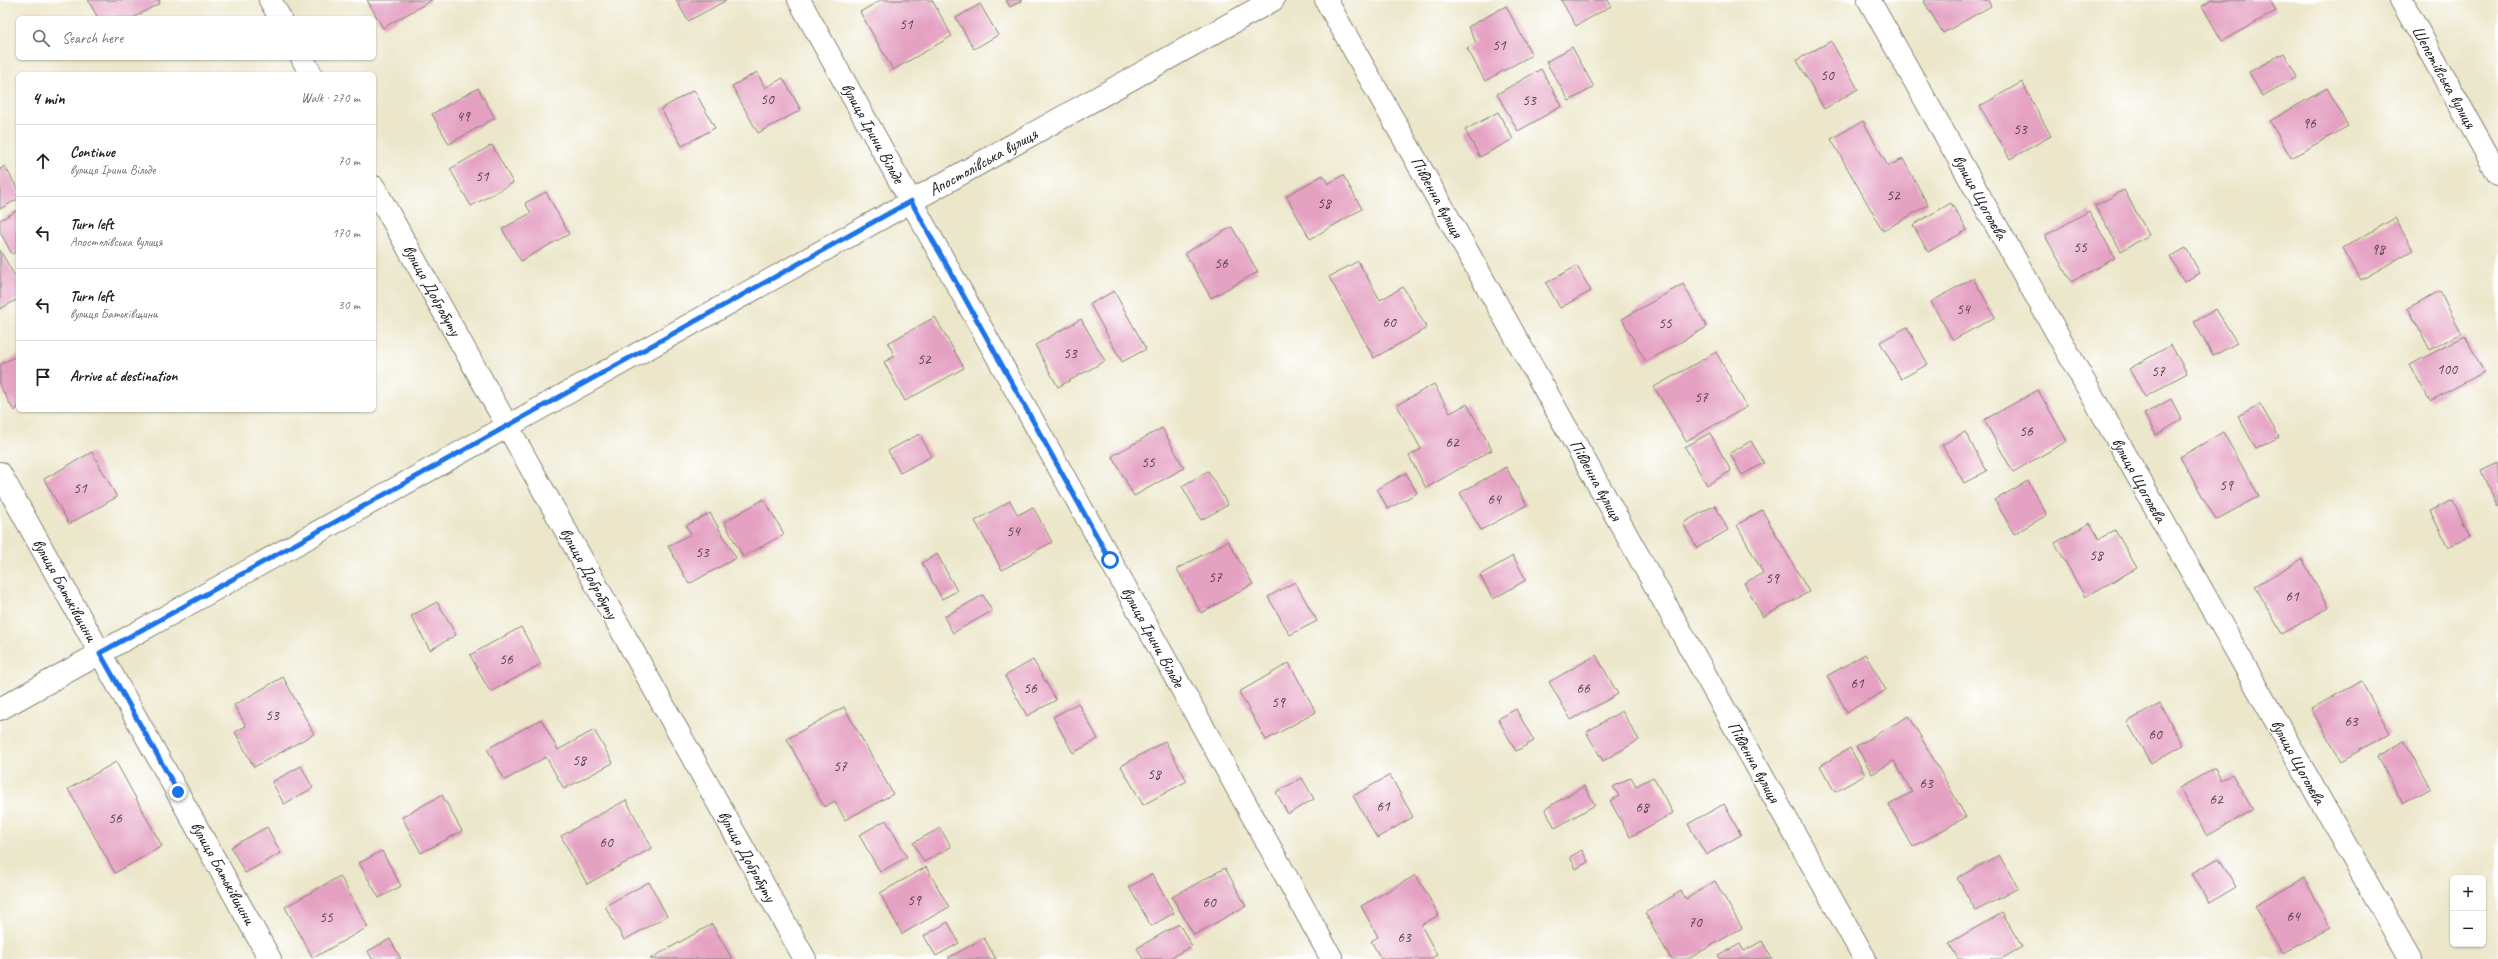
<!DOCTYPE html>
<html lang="en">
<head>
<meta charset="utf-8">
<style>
  body { margin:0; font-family:Caveat,sans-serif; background:#f2f2f2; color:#202124 }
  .controls { position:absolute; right:12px; bottom:12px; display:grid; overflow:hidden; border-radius:6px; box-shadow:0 1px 3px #0004 }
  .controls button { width:36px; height:36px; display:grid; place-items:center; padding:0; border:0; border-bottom:1px solid #e0e0e0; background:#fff; color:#202124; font:20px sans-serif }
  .stop { position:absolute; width:12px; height:12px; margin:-9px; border:3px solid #1a73e8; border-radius:50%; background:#fff }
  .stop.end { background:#1a73e8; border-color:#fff; box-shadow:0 1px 4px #0008 }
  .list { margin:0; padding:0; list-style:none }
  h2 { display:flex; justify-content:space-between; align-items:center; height:52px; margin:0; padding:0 16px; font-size:17px }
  h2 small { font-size:13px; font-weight:400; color:#757577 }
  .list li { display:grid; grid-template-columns:26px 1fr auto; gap:12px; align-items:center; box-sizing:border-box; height:72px; padding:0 16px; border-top:1px solid #e0e0e0 }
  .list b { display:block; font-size:15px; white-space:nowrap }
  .list p { margin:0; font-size:13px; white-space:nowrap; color:#757577 }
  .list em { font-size:13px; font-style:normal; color:#757577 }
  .icon { flex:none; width:22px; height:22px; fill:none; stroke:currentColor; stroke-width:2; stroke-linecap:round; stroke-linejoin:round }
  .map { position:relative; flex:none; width:2498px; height:959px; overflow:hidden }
  .search { position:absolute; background:#fff; box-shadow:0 1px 3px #0004; left:16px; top:16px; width:360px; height:44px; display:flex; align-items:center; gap:10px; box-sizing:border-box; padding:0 14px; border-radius:6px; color:#757577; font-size:15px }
  .panel { position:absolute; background:#fff; box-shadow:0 1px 3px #0004; left:16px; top:72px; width:360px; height:340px; border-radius:6px }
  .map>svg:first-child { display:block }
  .building { fill:#e5a1c2 }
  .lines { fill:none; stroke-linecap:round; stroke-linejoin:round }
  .minor-casing { stroke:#848274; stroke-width:24 }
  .tertiary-casing { stroke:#848274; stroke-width:24 }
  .minor { stroke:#fff; stroke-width:22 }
  .tertiary { stroke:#fff; stroke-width:22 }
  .route { stroke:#1a73e8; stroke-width:5 }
  .labels { text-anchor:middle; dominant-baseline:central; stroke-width:3; stroke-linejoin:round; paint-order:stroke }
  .number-label { font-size:15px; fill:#4e3d46 }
  .street-label { font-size:17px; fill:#1c1c1c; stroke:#fff }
</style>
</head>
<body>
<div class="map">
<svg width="2498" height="959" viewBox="0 0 2498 959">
  <rect width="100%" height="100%" fill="#fff"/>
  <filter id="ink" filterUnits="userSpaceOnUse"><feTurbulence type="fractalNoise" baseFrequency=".025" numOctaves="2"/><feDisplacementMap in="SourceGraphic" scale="8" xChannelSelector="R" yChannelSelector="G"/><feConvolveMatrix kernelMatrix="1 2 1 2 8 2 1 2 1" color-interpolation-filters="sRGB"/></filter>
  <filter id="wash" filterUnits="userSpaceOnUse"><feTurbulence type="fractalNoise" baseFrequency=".012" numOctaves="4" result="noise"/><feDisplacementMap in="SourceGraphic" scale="16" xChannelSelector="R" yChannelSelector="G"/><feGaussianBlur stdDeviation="0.9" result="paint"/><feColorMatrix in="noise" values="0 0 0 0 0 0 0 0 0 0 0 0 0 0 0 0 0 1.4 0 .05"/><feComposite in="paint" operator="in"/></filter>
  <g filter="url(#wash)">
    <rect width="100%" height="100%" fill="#ece7cb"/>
    <g id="blocks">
      <!-- building -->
      <path class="building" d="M 88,0 L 159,0 L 160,3 L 133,18 L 98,18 Z
        M 367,0 L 432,0 L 383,28 Z
        M 676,0 L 727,0 L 688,21 Z
        M 881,0 L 932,0 L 952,36 L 893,70 L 860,12 Z
        M 1006,0 L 1023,0 L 1010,7 Z
        M 1561,0 L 1608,0 L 1611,6 L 1576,26 Z
        M 1923,0 L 1988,0 L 1991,6 L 1943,33 Z
        M 2212,0 L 2270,0 L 2276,11 L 2222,41 L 2202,6 Z
        M 980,4 L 998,35 L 974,49 L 956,18 Z
        M 1506,6 L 1532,55 L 1485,81 L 1467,48 L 1476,42 L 1468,27 Z
        M 1831,41 L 1858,89 L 1824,109 L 1797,60 Z
        M 1572,47 L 1594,87 L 1569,101 L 1546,62 Z
        M 2284,53 L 2297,77 L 2262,96 L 2249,72 Z
        M 1541,69 L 1562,106 L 1518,131 L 1497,94 Z
        M 757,72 L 765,88 L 783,78 L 801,110 L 758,133 L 732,86 Z
        M 2022,82 L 2051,136 L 2010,159 L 1980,106 Z
        M 478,88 L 495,118 L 449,144 L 432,114 Z
        M 2327,88 L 2348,126 L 2291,158 L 2270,121 Z
        M 694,90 L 715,128 L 682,146 L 661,109 Z
        M 1498,112 L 1513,139 L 1480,157 L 1465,130 Z
        M 1863,121 L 1888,166 L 1903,159 L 1928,205 L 1883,231 L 1831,139 Z
        M 492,145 L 513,183 L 471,206 L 450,169 Z
        M 5,166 L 18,190 L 18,199 L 0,209 L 0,169 Z
        M 1323,175 L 1328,184 L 1343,175 L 1362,209 L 1310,239 L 1286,196 Z
        M 2124,190 L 2149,235 L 2121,251 L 2095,206 Z
        M 546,192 L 569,234 L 521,261 L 502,229 L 531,213 L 525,203 Z
        M 1951,203 L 1967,230 L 1928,252 L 1913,225 Z
        M 18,210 L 18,251 L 12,254 L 0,232 L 0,220 Z
        M 2089,211 L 2115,258 L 2071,282 L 2045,236 Z
        M 2395,218 L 2413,250 L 2361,280 L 2343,248 Z
        M 1232,227 L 1258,272 L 1211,298 L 1185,253 Z
        M 2186,248 L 2200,273 L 2184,282 L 2170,257 Z
        M 0,250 L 18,282 L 18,299 L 0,309 Z
        M 1358,261 L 1380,300 L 1403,287 L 1427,328 L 1374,358 L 1329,277 Z
        M 1577,266 L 1591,291 L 1560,308 L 1546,283 Z
        M 1973,278 L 1995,317 L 1953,340 L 1931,302 Z
        M 1683,284 L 1707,327 L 1646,362 L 1622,319 Z
        M 1114,291 L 1146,349 L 1122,362 L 1090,304 Z
        M 2440,291 L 2461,333 L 2430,350 L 2408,308 Z
        M 2216,309 L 2237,343 L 2213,356 L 2194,322 Z
        M 935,317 L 964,368 L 905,401 L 884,362 L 895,356 L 888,343 Z
        M 1081,319 L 1105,361 L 1058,387 L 1035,345 Z
        M 1907,327 L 1928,364 L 1901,379 L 1880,342 Z
        M 2465,336 L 2484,372 L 2430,401 L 2410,365 Z
        M 2171,345 L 2187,373 L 2145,397 L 2129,369 Z
        M 1716,352 L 1747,407 L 1686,441 L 1654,387 Z
        M 18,355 L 18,408 L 14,411 L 0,386 L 0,365 Z
        M 1434,384 L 1450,413 L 1467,404 L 1492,450 L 1426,488 L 1409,456 L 1421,449 L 1397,405 Z
        M 2038,390 L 2067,441 L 2013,472 L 1984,420 Z
        M 2171,399 L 2182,420 L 2156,435 L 2144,414 Z
        M 2260,404 L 2279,437 L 2256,449 L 2238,416 Z
        M 1162,428 L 1184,468 L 1134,496 L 1112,456 Z
        M 1965,432 L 1987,471 L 1964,483 L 1942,445 Z
        M 2223,432 L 2259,496 L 2216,520 L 2180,457 Z
        M 1710,433 L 1731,471 L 1707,485 L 1685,447 Z
        M 919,434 L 932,456 L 900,473 L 888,451 Z
        M 1751,441 L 1764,463 L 1742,475 L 1730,453 Z
        M 92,452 L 117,497 L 69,524 L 44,479 Z
        M 2498,463 L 2498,508 L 2481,471 Z
        M 1506,467 L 1527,505 L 1481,530 L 1460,493 Z
        M 1208,471 L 1228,505 L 1201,520 L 1182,486 Z
        M 1406,473 L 1417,493 L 1388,509 L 1377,489 Z
        M 2028,481 L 2047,515 L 2014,534 L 1995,500 Z
        M 764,499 L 784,534 L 743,557 L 724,522 Z
        M 2453,500 L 2470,537 L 2448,547 L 2430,511 Z
        M 1010,501 L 1018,515 L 1033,507 L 1052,542 L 1002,570 L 975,521 Z
        M 1715,505 L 1728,530 L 1697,548 L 1683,523 Z
        M 1762,510 L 1809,592 L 1763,617 L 1744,583 L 1763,573 L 1737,525 Z
        M 710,513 L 736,558 L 689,584 L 668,546 L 691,534 L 686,526 Z
        M 2090,523 L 2099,539 L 2115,530 L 2137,568 L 2085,597 L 2055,543 Z
        M 1228,541 L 1253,584 L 1201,613 L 1177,569 Z
        M 937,554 L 957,591 L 942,599 L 922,563 Z
        M 1513,556 L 1526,580 L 1493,599 L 1480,575 Z
        M 2302,559 L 2329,607 L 2282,634 L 2255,586 Z
        M 1295,582 L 1317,621 L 1290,635 L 1268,597 Z
        M 983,595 L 992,611 L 953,633 L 944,617 Z
        M 437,602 L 456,635 L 430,650 L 411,616 Z
        M 521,627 L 541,664 L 490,692 L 470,655 Z
        M 1865,654 L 1886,690 L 1847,712 L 1827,676 Z
        M 1596,655 L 1618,694 L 1571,720 L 1549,682 Z
        M 1033,660 L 1056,700 L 1027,716 L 1005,676 Z
        M 1289,663 L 1316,712 L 1266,740 L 1239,692 Z
        M 283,677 L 314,734 L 254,767 L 235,732 L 246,726 L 234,705 Z
        M 2361,681 L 2390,733 L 2341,761 L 2311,709 Z
        M 1078,703 L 1098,739 L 1073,753 L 1053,717 Z
        M 2160,704 L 2183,745 L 2151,764 L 2127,722 Z
        M 844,707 L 893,794 L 845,820 L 835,801 L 824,807 L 787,739 Z
        M 1516,709 L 1534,741 L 1516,751 L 1498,719 Z
        M 1622,711 L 1639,740 L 1603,761 L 1586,732 Z
        M 1909,716 L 1966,817 L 1913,847 L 1889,805 L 1912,792 L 1894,761 L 1872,774 L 1856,746 Z
        M 541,719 L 558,750 L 594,730 L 613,763 L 564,789 L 546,757 L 505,780 L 487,749 Z
        M 1165,741 L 1187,781 L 1143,805 L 1121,766 Z
        M 2404,741 L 2431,788 L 2403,804 L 2377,756 Z
        M 1850,748 L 1865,775 L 1835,792 L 1820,766 Z
        M 116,762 L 162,846 L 115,873 L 68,789 Z
        M 301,766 L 313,788 L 284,804 L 272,782 Z
        M 2215,768 L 2221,780 L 2232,774 L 2253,810 L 2207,836 L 2179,788 Z
        M 1390,775 L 1413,817 L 1377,838 L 1353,796 Z
        M 1631,777 L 1636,786 L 1653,777 L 1673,813 L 1630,837 L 1610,801 L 1619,796 L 1613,787 Z
        M 1302,778 L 1314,799 L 1288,814 L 1276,792 Z
        M 1584,786 L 1595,805 L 1555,828 L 1545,809 Z
        M 442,795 L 462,831 L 421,853 L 402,817 Z
        M 626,800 L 652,848 L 587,884 L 561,836 Z
        M 1724,804 L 1741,835 L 1706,855 L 1688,824 Z
        M 886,820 L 907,857 L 880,872 L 859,835 Z
        M 267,827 L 281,853 L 245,873 L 231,847 Z
        M 940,828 L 951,847 L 924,862 L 913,843 Z
        M 1582,850 L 1588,862 L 1576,869 L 1570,857 Z
        M 382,851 L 401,886 L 379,898 L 359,863 Z
        M 1999,855 L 2018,888 L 1976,911 L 1957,878 Z
        M 2219,858 L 2236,887 L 2209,903 L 2192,873 Z
        M 926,867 L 949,907 L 902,934 L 880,893 Z
        M 1225,868 L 1246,906 L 1194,935 L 1172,897 Z
        M 1152,874 L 1174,913 L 1151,926 L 1129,887 Z
        M 1416,875 L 1439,915 L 1421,925 L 1437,955 L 1430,959 L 1381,959 L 1371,941 L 1378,937 L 1361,906 Z
        M 340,876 L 368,927 L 313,958 L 285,907 Z
        M 2304,878 L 2331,927 L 2282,954 L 2255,906 Z
        M 1715,881 L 1742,928 L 1688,959 L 1671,959 L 1645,913 L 1681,891 L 1686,899 Z
        M 649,882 L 667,916 L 624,940 L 605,906 Z
        M 2002,913 L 2022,947 L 2001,959 L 1958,959 L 1949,943 Z
        M 948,922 L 959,943 L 936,956 L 924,936 Z
        M 712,924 L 732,959 L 650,959 Z
        M 1179,924 L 1192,946 L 1168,959 L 1143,959 L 1137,948 Z
        M 984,938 L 996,959 L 949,959 L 948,958 Z
        M 390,939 L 401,959 L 372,959 L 368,951 Z
        M 1762,941 L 1772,959 L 1720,959 L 1718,956 L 1740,944 L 1744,951 Z"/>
    </g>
  </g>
  <g filter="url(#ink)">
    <use href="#blocks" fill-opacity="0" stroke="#848274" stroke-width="1"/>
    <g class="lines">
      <defs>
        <path id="minor" d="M 270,0 L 280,18
          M 799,0 L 1332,959
          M 1326,0 L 1865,959
          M 1869,0 L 2410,959
          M 2401,0 L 2498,174
          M 302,58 L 311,74
          M 374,187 L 805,959
          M 0,473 L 270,959"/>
        <path id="tertiary" d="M 0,709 L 1273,0"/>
      </defs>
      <!-- minor casing -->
      <use href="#minor" class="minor-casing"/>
      <!-- tertiary casing -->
      <use href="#tertiary" class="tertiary-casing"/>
      <!-- minor -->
      <use href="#minor" class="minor"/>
      <!-- tertiary -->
      <use href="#tertiary" class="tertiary"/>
    </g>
  </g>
  <g class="lines" filter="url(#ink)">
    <!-- route -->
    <path class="route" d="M 178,792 L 100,653 L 911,201 L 1110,560"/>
  </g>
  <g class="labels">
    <!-- number labels -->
    <g class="number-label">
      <text x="906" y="24">51</text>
      <text x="1499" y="45">51</text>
      <text x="1827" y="75">50</text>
      <text x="767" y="99">50</text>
      <text x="1529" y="100">53</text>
      <text x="463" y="116">49</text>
      <text x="2309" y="123">96</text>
      <text x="2020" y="129">53</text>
      <text x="482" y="176">51</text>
      <text x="1893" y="195">52</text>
      <text x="1324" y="203">58</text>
      <text x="2080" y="247">55</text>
      <text x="2378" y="249">98</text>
      <text x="1221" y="263">56</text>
      <text x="1963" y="309">54</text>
      <text x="1389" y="322">60</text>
      <text x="1665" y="323">55</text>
      <text x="1070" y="353">53</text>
      <text x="924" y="359">52</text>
      <text x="2447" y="369">100</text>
      <text x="2158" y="371">57</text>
      <text x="1701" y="397">57</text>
      <text x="2026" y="431">56</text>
      <text x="1452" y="442">62</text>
      <text x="1148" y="462">55</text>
      <text x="2226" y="485">59</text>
      <text x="80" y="488">51</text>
      <text x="1494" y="499">64</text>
      <text x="1013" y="531">54</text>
      <text x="702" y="552">53</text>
      <text x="2096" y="555">58</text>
      <text x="1215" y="577">57</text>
      <text x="1772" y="578">59</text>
      <text x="2292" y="596">61</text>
      <text x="506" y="659">56</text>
      <text x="1857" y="683">61</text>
      <text x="1030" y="688">56</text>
      <text x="1583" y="688">66</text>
      <text x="1278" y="702">59</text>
      <text x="272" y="715">53</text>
      <text x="2351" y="721">63</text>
      <text x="2155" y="734">60</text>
      <text x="579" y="760">58</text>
      <text x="840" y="766">57</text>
      <text x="1154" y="774">58</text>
      <text x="1926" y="783">63</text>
      <text x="2216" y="799">62</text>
      <text x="1383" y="806">61</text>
      <text x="1642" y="807">68</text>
      <text x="115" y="818">56</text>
      <text x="606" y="842">60</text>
      <text x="914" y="900">59</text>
      <text x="1209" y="902">60</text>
      <text x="2293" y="916">64</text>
      <text x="326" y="917">55</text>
      <text x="1695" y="922">70</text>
      <text x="1404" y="937">63</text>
    </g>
    <!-- street labels -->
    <g class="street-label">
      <text transform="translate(2444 77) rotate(61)">Шепетівська вулиця</text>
      <text transform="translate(873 133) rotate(61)">вулиця Ірини Вільде</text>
      <text transform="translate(983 162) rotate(-29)">Апостолівська вулиця</text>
      <text transform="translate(1437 197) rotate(61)">Південна вулиця</text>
      <text transform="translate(1980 197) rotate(61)">вулиця Щоголєва</text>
      <text transform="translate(432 290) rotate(61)">вулиця Добробуту</text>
      <text transform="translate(1596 480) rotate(61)">Південна вулиця</text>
      <text transform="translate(2139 480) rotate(61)">вулиця Щоголєва</text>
      <text transform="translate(589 573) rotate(61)">вулиця Добробуту</text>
      <text transform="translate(65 590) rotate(61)">вулиця Батьківщини</text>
      <text transform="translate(1153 637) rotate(61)">вулиця Ірини Вільде</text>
      <text transform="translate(1754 762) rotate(61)">Південна вулиця</text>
      <text transform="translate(2298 762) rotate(61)">вулиця Щоголєва</text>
      <text transform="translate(747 856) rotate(61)">вулиця Добробуту</text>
      <text transform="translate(223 873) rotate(61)">вулиця Батьківщини</text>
    </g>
  </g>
</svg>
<div class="controls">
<button>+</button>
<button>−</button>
</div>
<div class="stop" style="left:1110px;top:560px"></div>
<div class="stop end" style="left:178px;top:792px"></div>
<div class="search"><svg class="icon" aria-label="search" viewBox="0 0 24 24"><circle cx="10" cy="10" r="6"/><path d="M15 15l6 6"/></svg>Search here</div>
<section class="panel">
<h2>4 min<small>Walk · 270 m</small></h2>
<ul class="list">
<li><svg class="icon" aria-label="ahead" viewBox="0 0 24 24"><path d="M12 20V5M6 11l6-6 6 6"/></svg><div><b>Continue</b><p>вулиця Ірини Вільде</p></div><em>70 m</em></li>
<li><svg class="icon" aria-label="left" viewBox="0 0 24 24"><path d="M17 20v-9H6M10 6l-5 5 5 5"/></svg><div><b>Turn left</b><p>Апостолівська вулиця</p></div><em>170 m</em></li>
<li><svg class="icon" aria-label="left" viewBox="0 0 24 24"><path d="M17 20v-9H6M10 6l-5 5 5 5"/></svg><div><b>Turn left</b><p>вулиця Батьківщини</p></div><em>30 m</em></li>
<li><svg class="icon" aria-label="arrive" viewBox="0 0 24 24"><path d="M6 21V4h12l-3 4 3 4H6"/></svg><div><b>Arrive at destination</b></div></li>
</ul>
</section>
</div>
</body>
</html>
